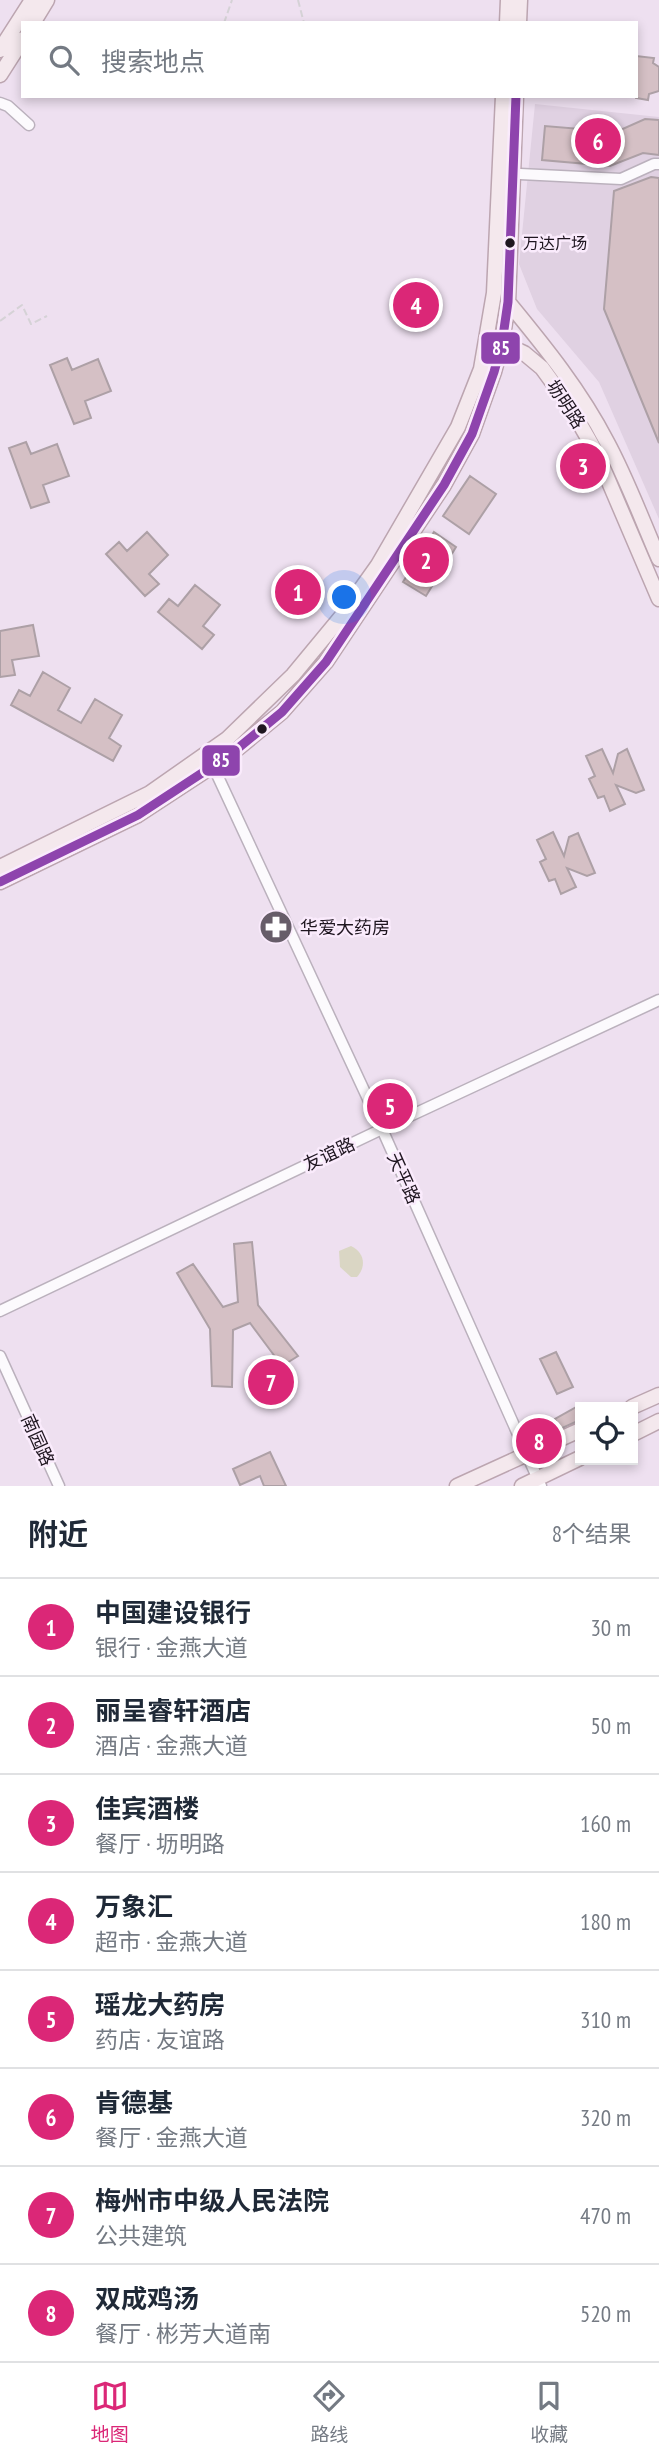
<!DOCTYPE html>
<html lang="zh">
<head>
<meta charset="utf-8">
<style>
  body { margin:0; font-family:"PT Sans Narrow","Noto Sans SC",sans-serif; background:#f6f6f7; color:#1f2937 }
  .controls { position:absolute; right:21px; bottom:21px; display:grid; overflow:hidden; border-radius:0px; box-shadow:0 4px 10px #0003 }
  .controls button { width:63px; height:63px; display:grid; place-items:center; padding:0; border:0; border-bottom:2px solid #e0e1e3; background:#fff; color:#1f2937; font:35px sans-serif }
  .you { position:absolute; left:345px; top:598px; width:24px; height:24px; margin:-18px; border:5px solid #fff; border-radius:50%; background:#1a73e8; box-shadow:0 0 0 10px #1a73e833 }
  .badge { display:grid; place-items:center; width:46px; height:46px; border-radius:50%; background:#db2777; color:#fff; font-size:23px; font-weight:700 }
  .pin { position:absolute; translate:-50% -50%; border:4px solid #fff; box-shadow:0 2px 7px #0006 }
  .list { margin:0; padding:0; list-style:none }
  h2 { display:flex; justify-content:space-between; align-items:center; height:91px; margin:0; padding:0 28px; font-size:30px }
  h2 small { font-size:23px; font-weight:400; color:#747a83 }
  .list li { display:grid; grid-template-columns:46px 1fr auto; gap:21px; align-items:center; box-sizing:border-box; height:98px; padding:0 28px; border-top:2px solid #e0e1e3 }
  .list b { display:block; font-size:26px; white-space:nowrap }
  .list p { margin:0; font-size:23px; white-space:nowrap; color:#747a83 }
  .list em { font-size:23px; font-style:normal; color:#747a83 }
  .icon { flex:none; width:38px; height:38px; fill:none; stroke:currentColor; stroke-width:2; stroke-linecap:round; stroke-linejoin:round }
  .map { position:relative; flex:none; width:659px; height:1486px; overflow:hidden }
  .search { position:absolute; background:#fff; box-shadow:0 4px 10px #0003; left:21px; right:21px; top:21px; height:77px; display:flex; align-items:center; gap:18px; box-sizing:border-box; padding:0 24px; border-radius:0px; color:#747a83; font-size:26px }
  .sheet { height:875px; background:#fff }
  nav { display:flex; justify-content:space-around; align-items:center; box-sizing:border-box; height:98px; border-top:2px solid #e0e1e3; background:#fff; font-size:19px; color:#747a83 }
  nav a { display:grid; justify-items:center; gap:4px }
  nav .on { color:#db2777 }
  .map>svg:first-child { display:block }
  .commercial { fill:#e0d1e2 }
  .green { fill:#dad6c4 }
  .building { fill:#d5c0c5; stroke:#ada0a6; stroke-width:2 }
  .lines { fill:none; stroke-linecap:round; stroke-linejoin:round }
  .minor-casing { stroke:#bbb1bd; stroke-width:13 }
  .major-casing { stroke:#bca5b0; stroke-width:17 }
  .path { stroke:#d5d2d6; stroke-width:2; stroke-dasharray:7 3.5; stroke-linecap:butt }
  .minor { stroke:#fcfafd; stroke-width:10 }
  .major { stroke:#f4e8ed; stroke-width:14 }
  .bus-1-casing { stroke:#faebfc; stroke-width:14 }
  .bus-1 { stroke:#8e44ad; stroke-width:9 }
  .bus-dot { fill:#1f1620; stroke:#faebfc; stroke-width:2.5 }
  .labels { text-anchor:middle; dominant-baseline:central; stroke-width:5; stroke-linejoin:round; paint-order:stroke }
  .bus-label { font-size:16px; fill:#1f1620; stroke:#faebfc; text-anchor:start }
  .street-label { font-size:18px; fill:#1f1620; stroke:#faebfc }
  .poi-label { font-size:18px; fill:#1f1620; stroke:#faebfc; text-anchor:start }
  .line-badge { stroke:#faebfc; stroke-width:2.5 }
  .badge-label { font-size:19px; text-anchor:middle; font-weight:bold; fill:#fff }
</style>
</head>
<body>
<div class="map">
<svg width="659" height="1486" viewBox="0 0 659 1486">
  <rect width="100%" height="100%" fill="#eee0f0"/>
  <!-- commercial -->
  <path class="commercial" d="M 535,104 L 659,117 L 659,519 L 599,382 L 537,309 L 519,264 Z"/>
  <!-- green -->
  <path class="green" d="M 351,1246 C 364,1252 367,1266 357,1277 L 351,1277 L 340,1267 L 339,1251 Z"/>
  <!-- building -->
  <path class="building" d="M 636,56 L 654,58 L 653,63 L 659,67 L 659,91 L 649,94 L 648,100 L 636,98 Z
    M 645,119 L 659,120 L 659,155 L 643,153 L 610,166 L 542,160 L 545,126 L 616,132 Z
    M 651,177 L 659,178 L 659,443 L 604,309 L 614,191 Z
    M 67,358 L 72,370 L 98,359 L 111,391 L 85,401 L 91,418 L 74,424 L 50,365 Z
    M 26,442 L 31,454 L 57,444 L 69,476 L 43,485 L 49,502 L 31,508 L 9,448 Z
    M 470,476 L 496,494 L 469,534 L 443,516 Z
    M 147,532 L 168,555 L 149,574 L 159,584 L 145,596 L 106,554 L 119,542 L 127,551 Z
    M 434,532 L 456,547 L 426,596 L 403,582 Z
    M 195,585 L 220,605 L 203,626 L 214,635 L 202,649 L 158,612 L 169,599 L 178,606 Z
    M 33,625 L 39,656 L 12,660 L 15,675 L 0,677 L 0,631 Z
    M 43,672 L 70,688 L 58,710 L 81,723 L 95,699 L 122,715 L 109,738 L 121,746 L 113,761 L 11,705 L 19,690 L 30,696 Z
    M 602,749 L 613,773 L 618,754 L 627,749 L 644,790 L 636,793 L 616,785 L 625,804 L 610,811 L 604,796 L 598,798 L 589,779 L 595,776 L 586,756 Z
    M 553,832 L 564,856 L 569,837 L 578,833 L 595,873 L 587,876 L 567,868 L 576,887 L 561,894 L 555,879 L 549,881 L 540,862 L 546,859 L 537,840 Z
    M 252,1242 L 258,1305 L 298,1356 L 282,1366 L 250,1323 L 233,1330 L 232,1387 L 212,1386 L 210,1329 L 177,1273 L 193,1264 L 223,1307 L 238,1302 L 234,1244 Z
    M 556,1352 L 573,1387 L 557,1394 L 540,1359 Z
    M 580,1405 L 580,1420 L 560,1429 L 555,1419 Z
    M 270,1452 L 286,1486 L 264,1486 L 260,1476 L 240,1485 L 233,1469 Z"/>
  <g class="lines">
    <defs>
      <path id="minor" d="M 0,103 L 8,106 L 29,125
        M 520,174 L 621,179 L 654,164 L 659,164
        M 213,766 L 382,1129 L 541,1486
        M 0,1311 L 382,1129 L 659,1000
        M 0,1356 L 59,1486"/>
      <path id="major" d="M 33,23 L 47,0
        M 507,23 L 508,0
        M 519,23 L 520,0
        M 0,50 L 32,0
        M 0,75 L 23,39
        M 508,302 C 545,347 580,390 607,442 C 627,479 642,520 659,559
        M 502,343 L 524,353 L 542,368 L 569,405 L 597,454 L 659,599
        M 0,867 L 150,793 L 227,739 L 293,675 L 341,617 L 378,565 L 458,427 L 481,369 L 494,293 L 503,96
        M 0,882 L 138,815 L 231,754 L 282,712 L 326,662 L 444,485 L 472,434 L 494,372 L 502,343 L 508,302 L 516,96
        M 632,1407 L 659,1395
        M 633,1434 L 659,1421
        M 457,1486 L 580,1430
        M 522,1486 L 580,1458"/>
    </defs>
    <!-- minor casing -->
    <use href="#minor" class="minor-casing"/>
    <!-- major casing -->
    <use href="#major" class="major-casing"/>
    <!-- path -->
    <path class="path" d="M 298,0 L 304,23
      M 224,23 L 232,0
      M 0,321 L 22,305 L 31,324 L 47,316"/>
    <!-- minor -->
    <use href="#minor" class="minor"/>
    <!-- major -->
    <use href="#major" class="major"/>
    <defs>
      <path id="bus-1" d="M 0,882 L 138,815 L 231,754 L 282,712 L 326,662 L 444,485 L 472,434 L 494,372 L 502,343 L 508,302 L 516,96"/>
    </defs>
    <!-- bus-1 casing -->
    <use href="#bus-1" class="bus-1-casing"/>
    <!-- bus-1 -->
    <use href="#bus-1" class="bus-1"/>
  </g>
  <!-- icons -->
  <defs>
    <symbol id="pharmacy-disc" viewBox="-11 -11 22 22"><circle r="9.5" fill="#675d69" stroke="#faebfc"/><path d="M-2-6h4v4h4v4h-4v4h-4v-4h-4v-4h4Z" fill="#fff"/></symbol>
  </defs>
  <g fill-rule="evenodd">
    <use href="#pharmacy-disc" x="257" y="908" width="38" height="38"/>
  </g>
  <!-- markers -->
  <g class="bus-dot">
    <circle cx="510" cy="243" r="6"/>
    <circle cx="262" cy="729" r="6"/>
  </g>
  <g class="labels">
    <!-- bus labels -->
    <g class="bus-label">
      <text x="523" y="243">万达广场</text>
    </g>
    <!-- street labels -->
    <g class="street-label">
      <text transform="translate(566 404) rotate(57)">坜明路</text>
      <text transform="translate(329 1154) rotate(-25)">友谊路</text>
      <text transform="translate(404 1178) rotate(66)">天平路</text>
      <text transform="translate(38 1440) rotate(66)">南园路</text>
    </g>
    <!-- poi labels -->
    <g class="poi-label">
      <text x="300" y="927">华爱大药房</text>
    </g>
  </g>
  <g class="line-badge">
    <rect x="480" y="331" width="41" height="34" rx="7" fill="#8e44ad"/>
    <rect x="201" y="744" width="40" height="33" rx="7" fill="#8e44ad"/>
  </g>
  <g class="badge-label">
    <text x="501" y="355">85</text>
    <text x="221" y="767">85</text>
  </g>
</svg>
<div class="controls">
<button><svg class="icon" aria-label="locate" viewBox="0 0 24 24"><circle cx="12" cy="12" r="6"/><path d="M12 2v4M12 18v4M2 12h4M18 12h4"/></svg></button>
</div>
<div class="you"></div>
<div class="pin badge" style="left:298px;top:592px">1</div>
<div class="pin badge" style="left:426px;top:560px">2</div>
<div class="pin badge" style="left:583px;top:466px">3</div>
<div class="pin badge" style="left:416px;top:305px">4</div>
<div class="pin badge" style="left:390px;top:1106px">5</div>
<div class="pin badge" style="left:598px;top:141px">6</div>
<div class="pin badge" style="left:271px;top:1382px">7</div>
<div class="pin badge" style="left:539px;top:1441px">8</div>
<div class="search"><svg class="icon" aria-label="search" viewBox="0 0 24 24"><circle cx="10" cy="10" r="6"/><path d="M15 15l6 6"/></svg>搜索地点</div>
</div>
<section class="sheet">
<h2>附近<small>8个结果</small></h2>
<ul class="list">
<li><span class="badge">1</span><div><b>中国建设银行</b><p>银行 · 金燕大道</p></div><em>30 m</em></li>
<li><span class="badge">2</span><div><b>丽呈睿轩酒店</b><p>酒店 · 金燕大道</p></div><em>50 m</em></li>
<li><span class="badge">3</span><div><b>佳宾酒楼</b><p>餐厅 · 坜明路</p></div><em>160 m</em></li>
<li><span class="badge">4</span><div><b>万象汇</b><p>超市 · 金燕大道</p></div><em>180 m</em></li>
<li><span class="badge">5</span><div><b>瑶龙大药房</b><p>药店 · 友谊路</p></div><em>310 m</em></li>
<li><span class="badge">6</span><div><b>肯德基</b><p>餐厅 · 金燕大道</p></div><em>320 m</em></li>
<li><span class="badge">7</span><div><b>梅州市中级人民法院</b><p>公共建筑</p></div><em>470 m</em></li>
<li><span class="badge">8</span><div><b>双成鸡汤</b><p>餐厅 · 彬芳大道南</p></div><em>520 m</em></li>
</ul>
</section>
<nav>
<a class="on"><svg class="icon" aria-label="map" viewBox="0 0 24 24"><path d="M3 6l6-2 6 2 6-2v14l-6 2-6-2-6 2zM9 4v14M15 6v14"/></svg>地图</a>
<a><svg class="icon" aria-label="directions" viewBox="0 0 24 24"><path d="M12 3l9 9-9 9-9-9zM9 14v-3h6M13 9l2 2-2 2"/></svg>路线</a>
<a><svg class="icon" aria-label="saved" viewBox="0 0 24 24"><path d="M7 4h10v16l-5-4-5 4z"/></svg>收藏</a>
</nav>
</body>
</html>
